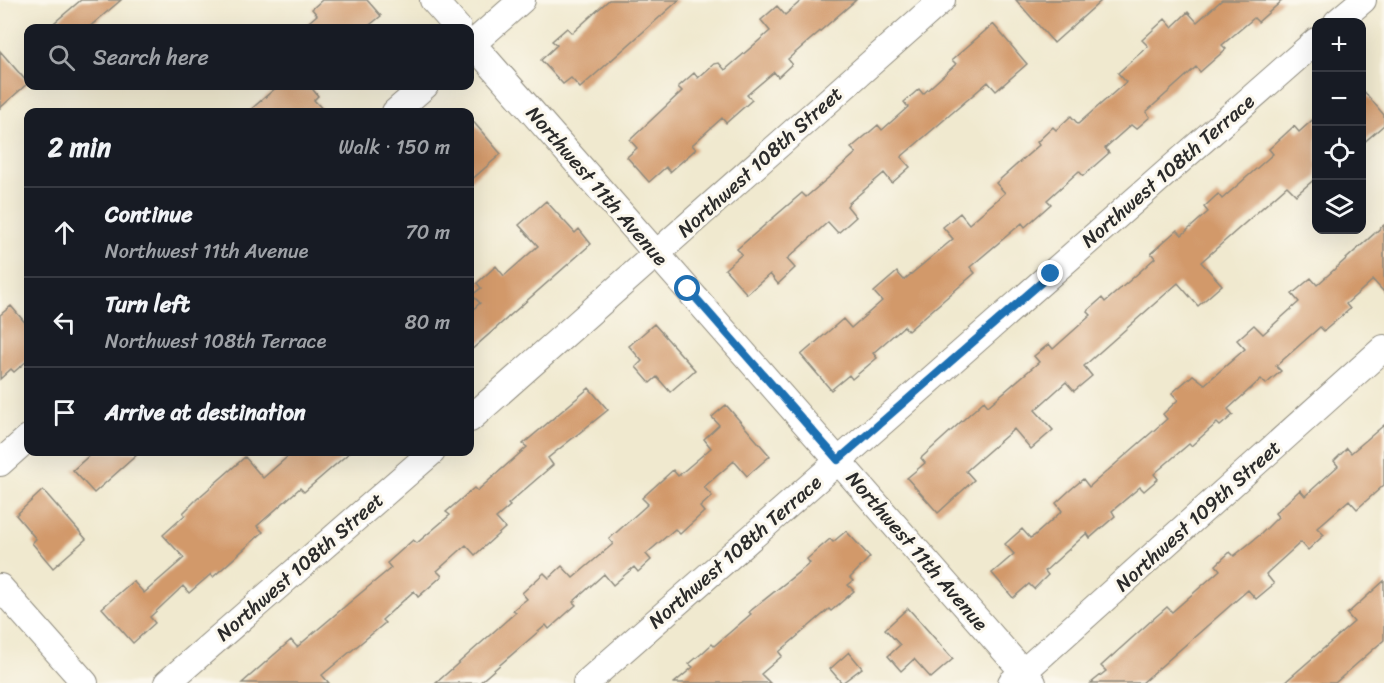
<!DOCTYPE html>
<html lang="en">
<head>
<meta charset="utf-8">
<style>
  body { margin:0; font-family:Sriracha,sans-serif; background:#242831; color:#f1f3f6 }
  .controls { position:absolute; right:18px; top:18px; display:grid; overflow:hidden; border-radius:12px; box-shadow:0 6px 24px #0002 }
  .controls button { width:54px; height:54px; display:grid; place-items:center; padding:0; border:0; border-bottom:2px solid #363941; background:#171b24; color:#f1f3f6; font:30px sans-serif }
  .stop { position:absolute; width:18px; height:18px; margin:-14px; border:4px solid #1f6fb2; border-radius:50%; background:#fff }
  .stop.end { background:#1f6fb2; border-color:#fff; box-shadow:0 2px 6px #0008 }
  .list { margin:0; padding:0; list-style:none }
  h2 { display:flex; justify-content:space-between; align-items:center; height:78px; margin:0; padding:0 24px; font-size:26px }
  h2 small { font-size:20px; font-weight:400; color:#9ea1a6 }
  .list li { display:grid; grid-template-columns:39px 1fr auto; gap:18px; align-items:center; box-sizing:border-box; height:90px; padding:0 24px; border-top:2px solid #363941 }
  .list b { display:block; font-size:22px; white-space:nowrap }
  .list p { margin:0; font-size:20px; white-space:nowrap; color:#9ea1a6 }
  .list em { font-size:20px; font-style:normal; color:#9ea1a6 }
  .icon { flex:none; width:33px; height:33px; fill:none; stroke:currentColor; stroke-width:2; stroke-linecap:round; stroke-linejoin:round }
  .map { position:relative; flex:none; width:1384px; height:683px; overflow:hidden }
  .search { position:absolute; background:#171b24; box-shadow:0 6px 24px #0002; left:24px; top:24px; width:450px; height:66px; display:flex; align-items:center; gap:15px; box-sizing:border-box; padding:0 21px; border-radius:12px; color:#9ea1a6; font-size:22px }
  .panel { position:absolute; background:#171b24; box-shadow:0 6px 24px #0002; left:24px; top:108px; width:450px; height:348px; border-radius:12px }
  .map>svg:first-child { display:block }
  .building { fill:#d2996b }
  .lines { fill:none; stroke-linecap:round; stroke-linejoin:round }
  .minor-casing { stroke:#8e8a7d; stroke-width:28 }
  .minor { stroke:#fff; stroke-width:26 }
  .route { stroke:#1f6fb2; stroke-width:8 }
  .labels { text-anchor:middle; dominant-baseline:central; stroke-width:6; stroke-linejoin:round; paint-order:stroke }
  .street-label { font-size:20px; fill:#2b2b2b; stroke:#fbf7ec }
</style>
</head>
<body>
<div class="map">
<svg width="1384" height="683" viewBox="0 0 1384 683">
  <rect width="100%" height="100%" fill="#fbf7ec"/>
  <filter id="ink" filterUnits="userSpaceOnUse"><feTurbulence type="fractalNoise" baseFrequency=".0167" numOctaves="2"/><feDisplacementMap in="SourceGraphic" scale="12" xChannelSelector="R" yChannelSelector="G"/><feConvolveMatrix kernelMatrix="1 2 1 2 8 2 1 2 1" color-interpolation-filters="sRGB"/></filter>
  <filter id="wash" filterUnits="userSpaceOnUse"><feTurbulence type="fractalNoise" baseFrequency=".008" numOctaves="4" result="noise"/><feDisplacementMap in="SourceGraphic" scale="24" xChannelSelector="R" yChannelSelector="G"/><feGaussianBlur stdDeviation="1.35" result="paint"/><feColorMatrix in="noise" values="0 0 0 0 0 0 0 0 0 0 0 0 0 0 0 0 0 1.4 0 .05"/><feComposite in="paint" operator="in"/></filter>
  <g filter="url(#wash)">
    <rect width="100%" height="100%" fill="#f0e9cf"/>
    <g id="blocks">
      <!-- building -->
      <path class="building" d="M 81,0 L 121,0 L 88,28 L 48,28 Z
        M 322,0 L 367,0 L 381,16 L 366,28 L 302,28 L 317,15 L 312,9 Z
        M 609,0 L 679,0 L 580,88 L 571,78 L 563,84 L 541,60 L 557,45 L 552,41 L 567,28 L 572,33 Z
        M 802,0 L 856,0 L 788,59 L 792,64 L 778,77 L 774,72 L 747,95 L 752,100 L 726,123 L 722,118 L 692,145 L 696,149 L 670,172 L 666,167 L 649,182 L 627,157 L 637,148 L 630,140 L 682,91 L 678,87 L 694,73 L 698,78 L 714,64 L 719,63 L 725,70 L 770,31 L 761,20 L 777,6 L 785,15 Z
        M 1016,0 L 1102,0 L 1054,43 Z
        M 1222,0 L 1283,0 L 1258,22 L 1254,18 L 1222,45 L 1226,49 L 1200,72 L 1196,67 L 1146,112 L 1150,117 L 1136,129 L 1131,125 L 1105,148 L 1109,153 L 1083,176 L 1079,171 L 1047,200 L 1051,204 L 1025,227 L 1022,223 L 970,267 L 975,273 L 908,331 L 904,326 L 873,353 L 877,358 L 852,379 L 849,375 L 831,390 L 801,355 L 843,319 L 851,328 L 882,301 L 874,292 L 897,272 L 904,280 L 953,239 L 943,227 L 960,213 L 969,224 L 1005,193 L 996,183 L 1039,145 L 1037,142 L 1053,127 L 1056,130 L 1071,116 L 1078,124 L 1126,82 L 1118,73 L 1148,46 L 1142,40 L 1165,19 L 1172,27 L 1188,12 L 1197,22 Z
        M 993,24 L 1027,64 L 996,91 L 988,82 L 901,157 L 910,167 L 892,183 L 884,173 L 849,203 L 847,206 L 856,217 L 838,233 L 828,222 L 787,259 L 795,268 L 778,284 L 770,274 L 747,294 L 725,269 L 742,254 L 737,249 L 802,193 L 806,197 L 827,179 L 856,153 L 851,148 L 878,125 L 882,130 L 908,107 L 904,102 L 919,89 L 923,94 L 956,64 L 952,60 Z
        M 0,51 L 28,83 L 0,108 Z
        M 278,86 L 310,86 L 318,96 L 314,100 L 325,112 L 248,112 Z
        M 1362,89 L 1384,115 L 1384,125 L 1362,144 Z
        M 1317,116 L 1317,177 L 1296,195 L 1287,186 L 1201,262 L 1222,285 L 1198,306 L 1178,283 L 1084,366 L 1092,376 L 1074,391 L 1066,382 L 1035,410 L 1053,430 L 1031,449 L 1014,429 L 966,471 L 974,480 L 938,513 L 907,478 L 925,463 L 921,458 L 984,401 L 988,406 L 1039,362 L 1034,356 L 1049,344 L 1053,349 L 1091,315 L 1087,311 L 1102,298 L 1105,302 L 1135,276 L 1155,258 L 1151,253 L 1177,230 L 1182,235 L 1208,212 L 1204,207 L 1218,194 L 1222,199 L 1273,154 L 1269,149 L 1294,126 L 1299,132 Z
        M 470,118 L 501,154 L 470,181 Z
        M 546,201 L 575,233 L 579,229 L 591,244 L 470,351 L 470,312 L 480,303 L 472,295 L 481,288 L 477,283 L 496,266 L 504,276 L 538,246 L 519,225 Z
        M 1384,225 L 1384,292 L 1373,280 L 1346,304 L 1350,309 L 1324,331 L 1320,327 L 1276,366 L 1281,371 L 1266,384 L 1261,379 L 1228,409 L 1233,415 L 1220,426 L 1217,423 L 1191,446 L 1189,444 L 1154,474 L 1158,479 L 1144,491 L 1140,487 L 1112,511 L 1115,516 L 1090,538 L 1087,533 L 1045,571 L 1048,575 L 1034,589 L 1029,584 L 1013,598 L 992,573 L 1014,554 L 1005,544 L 1022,529 L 1030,538 L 1034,536 L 1062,511 L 1056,503 L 1069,491 L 1083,479 L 1089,487 L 1167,419 L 1163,414 L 1178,400 L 1172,393 L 1193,375 L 1205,384 L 1245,349 L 1237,340 L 1254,325 L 1263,334 L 1299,302 L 1292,294 L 1311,278 L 1317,285 Z
        M 11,306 L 28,326 L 28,360 L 14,372 L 11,369 L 0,379 L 0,315 Z
        M 654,324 L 695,370 L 670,392 L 657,377 L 650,383 L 636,367 L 642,361 L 629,346 Z
        M 589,388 L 608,410 L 548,458 L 553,465 L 508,504 L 510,506 L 496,518 L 505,528 L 475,555 L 466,545 L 437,571 L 442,576 L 418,597 L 414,591 L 382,620 L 385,623 L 322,675 L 329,683 L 242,683 L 291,640 L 297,647 L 356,597 L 391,568 L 387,563 L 413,540 L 417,543 L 450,515 L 446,512 L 474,488 L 477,491 L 527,447 L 523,444 Z
        M 726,405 L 770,456 L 747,476 L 734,461 L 704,487 L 712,496 L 700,507 L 704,512 L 680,534 L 675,529 L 646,554 L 651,560 L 638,572 L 634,567 L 613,585 L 604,574 L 573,602 L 576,605 L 549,629 L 546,625 L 479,683 L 436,683 L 516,612 L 513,610 L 527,599 L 522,593 L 544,573 L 549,578 L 562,566 L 573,578 L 613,544 L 609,539 L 648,504 L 642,498 L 673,470 L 678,476 L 711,448 L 704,439 L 719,425 L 712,417 Z
        M 1384,425 L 1384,485 L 1357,509 L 1349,500 L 1317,528 L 1324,535 L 1308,550 L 1301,542 L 1269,571 L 1266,574 L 1274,584 L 1256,599 L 1248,590 L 1142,683 L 1091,683 L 1106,671 L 1101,666 L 1152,620 L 1167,607 L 1172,612 L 1220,570 L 1216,565 L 1230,552 L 1234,556 L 1261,534 L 1278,517 L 1275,513 L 1300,490 L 1305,496 L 1338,466 L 1334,461 L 1347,448 L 1351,453 Z
        M 93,452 L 140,452 L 94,493 L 73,470 Z
        M 293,452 L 350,452 L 304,492 L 300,488 L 257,526 L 263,532 L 213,577 L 211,574 L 189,593 L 183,586 L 150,617 L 155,623 L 133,643 L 102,608 L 133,581 L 144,593 L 184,558 L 163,535 L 185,515 L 183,513 L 197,499 L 245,457 L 263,478 Z
        M 43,490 L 86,539 L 53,568 L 32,543 L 36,539 L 16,515 Z
        M 846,531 L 870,557 L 850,578 L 853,581 L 848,585 L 854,591 L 831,611 L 829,609 L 779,652 L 782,656 L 761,674 L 770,683 L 674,683 L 693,667 L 689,664 L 701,654 L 712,644 L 714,646 L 751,614 L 749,612 L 810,563 L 807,559 L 830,539 L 833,542 Z
        M 1384,581 L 1384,640 L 1335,683 L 1284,683 L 1354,622 L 1347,614 Z
        M 908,608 L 953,659 L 931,678 L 914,659 L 901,671 L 888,656 L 900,645 L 885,629 Z
        M 849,652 L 862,668 L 842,683 L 830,669 Z"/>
    </g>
  </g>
  <g filter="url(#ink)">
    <use href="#blocks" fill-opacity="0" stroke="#8e8a7d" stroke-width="1.5"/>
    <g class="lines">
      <defs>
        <path id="minor" d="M 433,0 L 458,28
          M 1337,22 L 1363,0
          M 470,41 L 1033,683
          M 470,46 L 522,0
          M 395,112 L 425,86
          M 470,419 L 942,0
          M 0,463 L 28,438
          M 0,587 L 85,683
          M 167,683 L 432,452
          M 586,683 L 1316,41
          M 1011,683 L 1384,348"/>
      </defs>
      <!-- minor casing -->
      <use href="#minor" class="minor-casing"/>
      <!-- minor -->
      <use href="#minor" class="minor"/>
    </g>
  </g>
  <g class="lines" filter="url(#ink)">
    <!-- route -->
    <path class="route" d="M 688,289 L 838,460 L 1051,274"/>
  </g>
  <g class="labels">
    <!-- street labels -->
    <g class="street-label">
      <text transform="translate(760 162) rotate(-42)">Northwest 108th Street</text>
      <text transform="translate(1168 171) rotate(-41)">Northwest 108th Terrace</text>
      <text transform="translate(597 186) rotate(49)">Northwest 11th Avenue</text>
      <text transform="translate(1198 516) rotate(-42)">Northwest 109th Street</text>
      <text transform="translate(917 551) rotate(49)">Northwest 11th Avenue</text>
      <text transform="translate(735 552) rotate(-41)">Northwest 108th Terrace</text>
      <text transform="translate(300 567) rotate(-41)">Northwest 108th Street</text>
    </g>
  </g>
</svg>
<div class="controls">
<button>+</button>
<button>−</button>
<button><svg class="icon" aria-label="locate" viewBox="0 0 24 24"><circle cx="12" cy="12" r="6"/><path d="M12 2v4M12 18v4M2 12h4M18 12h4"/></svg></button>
<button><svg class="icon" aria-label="layers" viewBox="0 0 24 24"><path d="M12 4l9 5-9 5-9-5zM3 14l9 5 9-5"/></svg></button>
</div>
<div class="stop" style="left:688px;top:289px"></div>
<div class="stop end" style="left:1051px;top:274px"></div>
<div class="search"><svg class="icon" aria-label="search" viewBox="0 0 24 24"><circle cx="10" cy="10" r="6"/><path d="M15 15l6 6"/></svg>Search here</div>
<section class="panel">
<h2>2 min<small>Walk · 150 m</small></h2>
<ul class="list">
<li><svg class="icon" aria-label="ahead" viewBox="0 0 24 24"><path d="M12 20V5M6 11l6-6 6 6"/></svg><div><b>Continue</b><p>Northwest 11th Avenue</p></div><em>70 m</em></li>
<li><svg class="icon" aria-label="left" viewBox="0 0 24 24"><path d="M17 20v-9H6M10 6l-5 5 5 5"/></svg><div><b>Turn left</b><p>Northwest 108th Terrace</p></div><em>80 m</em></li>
<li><svg class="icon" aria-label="arrive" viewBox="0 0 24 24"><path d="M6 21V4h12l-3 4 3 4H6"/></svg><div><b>Arrive at destination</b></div></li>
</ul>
</section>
</div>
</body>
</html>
